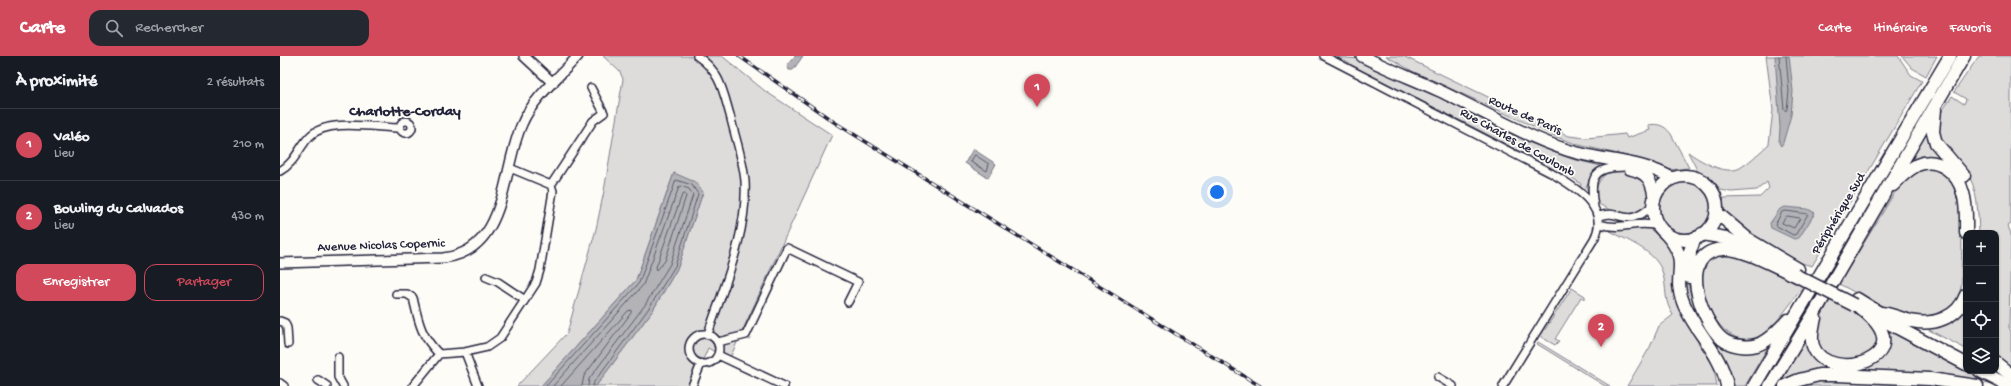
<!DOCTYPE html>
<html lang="fr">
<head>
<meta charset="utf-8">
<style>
  body { margin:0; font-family:"Gochi Hand",sans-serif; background:#242831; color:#f1f3f6 }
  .controls { position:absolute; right:12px; bottom:12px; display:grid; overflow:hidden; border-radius:8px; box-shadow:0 1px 3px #0004 }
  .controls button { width:36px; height:36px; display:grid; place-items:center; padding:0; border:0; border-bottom:1px solid #363941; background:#171b24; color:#f1f3f6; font:20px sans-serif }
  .you { position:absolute; left:937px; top:136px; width:14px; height:14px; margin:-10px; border:3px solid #fff; border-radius:50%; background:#1a73e8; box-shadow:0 0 0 6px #1a73e833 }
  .badge { display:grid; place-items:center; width:26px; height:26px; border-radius:50%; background:#d1495b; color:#fff; font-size:13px; font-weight:700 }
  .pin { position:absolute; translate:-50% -33px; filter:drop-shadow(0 1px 2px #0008) }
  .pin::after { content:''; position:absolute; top:21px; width:14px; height:12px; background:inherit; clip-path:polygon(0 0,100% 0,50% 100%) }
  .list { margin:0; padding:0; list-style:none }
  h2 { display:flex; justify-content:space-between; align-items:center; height:52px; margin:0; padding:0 16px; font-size:17px }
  h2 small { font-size:13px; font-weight:400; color:#9ea1a6 }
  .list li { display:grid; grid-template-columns:26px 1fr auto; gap:12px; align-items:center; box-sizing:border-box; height:72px; padding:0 16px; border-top:1px solid #363941 }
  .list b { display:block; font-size:15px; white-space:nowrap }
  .list p { margin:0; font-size:13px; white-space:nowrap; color:#9ea1a6 }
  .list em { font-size:13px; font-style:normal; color:#9ea1a6 }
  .actions { display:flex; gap:8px; padding:12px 16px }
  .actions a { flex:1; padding:9px 0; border:1px solid #d1495b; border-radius:12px; text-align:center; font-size:14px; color:#d1495b }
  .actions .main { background:#d1495b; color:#fff }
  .icon { flex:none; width:22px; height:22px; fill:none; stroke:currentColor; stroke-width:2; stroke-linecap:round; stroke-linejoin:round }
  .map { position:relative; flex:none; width:1731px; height:330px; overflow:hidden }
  header { display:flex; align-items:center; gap:24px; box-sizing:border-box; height:56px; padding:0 20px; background:#d1495b; color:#fff }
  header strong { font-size:19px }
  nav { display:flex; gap:22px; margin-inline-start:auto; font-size:14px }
  .search { width:280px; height:36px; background:#242831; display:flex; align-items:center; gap:10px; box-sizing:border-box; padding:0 14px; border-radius:12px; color:#9ea1a6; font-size:15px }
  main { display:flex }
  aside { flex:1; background:#171b24 }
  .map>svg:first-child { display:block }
  .green { fill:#dddcdb; stroke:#807f8b }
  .water { fill:#b2b2b7; stroke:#787885 }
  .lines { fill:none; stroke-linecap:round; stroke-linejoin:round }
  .shore { stroke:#5c5c6d; stroke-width:1 }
  .minor-casing { stroke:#22223b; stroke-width:10 }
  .tertiary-casing { stroke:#22223b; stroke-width:12 }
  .secondary-casing { stroke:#22223b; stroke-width:14 }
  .primary-casing { stroke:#22223b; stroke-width:15 }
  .trunk-casing { stroke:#22223b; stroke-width:15 }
  .minor { stroke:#fdfcf7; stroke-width:7 }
  .tertiary { stroke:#fdfcf7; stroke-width:9 }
  .secondary { stroke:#fdfcf7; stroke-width:11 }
  .primary { stroke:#fdfcf7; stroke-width:12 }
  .trunk { stroke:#fdfcf7; stroke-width:12 }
  .rail-casing { stroke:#22223b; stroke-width:3.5 }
  .rail { stroke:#fdfcf7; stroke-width:2; stroke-dasharray:6; stroke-linecap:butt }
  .primary-bridge-casing { stroke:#22223b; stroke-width:15; stroke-linecap:butt }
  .primary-bridge { stroke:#fdfcf7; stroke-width:12 }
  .labels { text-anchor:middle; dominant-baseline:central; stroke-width:3.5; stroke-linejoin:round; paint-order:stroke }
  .street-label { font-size:13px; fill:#22223b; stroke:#fdfcf7 }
  .quarter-label { font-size:15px; font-weight:bold; fill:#22223b; stroke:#fdfcf7 }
</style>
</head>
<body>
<header>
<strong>Carte</strong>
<div class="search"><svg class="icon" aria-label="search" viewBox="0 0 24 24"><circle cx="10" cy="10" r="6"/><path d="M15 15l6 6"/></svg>Rechercher</div>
<nav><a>Carte</a><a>Itinéraire</a><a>Favoris</a></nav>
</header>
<main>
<aside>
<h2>À proximité<small>2 résultats</small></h2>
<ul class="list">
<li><span class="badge">1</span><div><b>Valéo</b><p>Lieu</p></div><em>210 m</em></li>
<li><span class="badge">2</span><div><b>Bowling du Calvados</b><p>Lieu</p></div><em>430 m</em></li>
</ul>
<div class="actions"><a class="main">Enregistrer</a><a>Partager</a></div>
</aside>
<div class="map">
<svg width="1731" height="330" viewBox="0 0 1731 330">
  <rect width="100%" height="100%" fill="#fdfcf7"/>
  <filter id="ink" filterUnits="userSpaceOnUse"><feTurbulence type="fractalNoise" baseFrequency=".025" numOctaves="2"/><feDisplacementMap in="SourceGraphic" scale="8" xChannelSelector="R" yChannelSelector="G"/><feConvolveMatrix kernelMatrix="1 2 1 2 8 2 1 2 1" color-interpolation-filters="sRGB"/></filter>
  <g filter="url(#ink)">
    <!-- green -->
    <path class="green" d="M 323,0 L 442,0 L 485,35 L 552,79 L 449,304 L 428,292 L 412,330 L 316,330 L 373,254 L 398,211 L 423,136 L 394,117 L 356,224 L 261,330 L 237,330 L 287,277 L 316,173 L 324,135 L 343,23 L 340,16 Z
      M 1106,0 L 1123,0 L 1289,80 L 1307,82 L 1345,78 L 1347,82 L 1370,74 L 1368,69 C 1379,67 1385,70 1391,78 L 1409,112 L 1388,114 L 1360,103 L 1299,89 L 1279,82 L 1132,15 Z
      M 1486,0 L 1618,0 L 1631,19 L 1642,25 L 1532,210 C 1502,203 1465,177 1444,155 L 1443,142 L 1480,141 L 1489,132 L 1487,126 L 1477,134 L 1451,136 L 1441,134 L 1429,121 L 1418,116 L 1408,96 C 1419,104 1445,120 1460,112 C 1470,106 1480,96 1489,88 L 1493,54 Z
      M 1622,0 L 1657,0 L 1646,20 L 1632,12 Z
      M 1699,0 L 1731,0 L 1731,168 L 1728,170 L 1731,178 L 1729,271 L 1731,276 L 1731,313 L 1716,299 L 1716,177 L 1699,177 C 1698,157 1698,132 1686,115 C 1678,101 1650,82 1657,64 C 1661,56 1667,48 1672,40 L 1684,48 L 1686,43 L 1674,36 Z
      M 1054,1 L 1080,3 L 1088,6 L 1248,86 L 1292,103 L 1325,111 C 1312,115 1311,119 1306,131 L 1310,139 L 1300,131 L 1301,128 L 1284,116 L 1282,118 L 1197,73 Z
      M 1646,76 L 1666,104 L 1625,112 Z
      M 1650,111 C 1656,113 1661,115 1666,119 C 1686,140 1681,197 1682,225 C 1680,243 1671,256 1653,260 C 1649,261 1645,262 1641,262 C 1613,259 1584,241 1559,228 L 1620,128 L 1632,117 Z
      M 1331,114 L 1346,114 L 1365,124 C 1379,163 1345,165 1319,148 C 1311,135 1319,122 1331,114 Z
      M1377 152a27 27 0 1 1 54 0a27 27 0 1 1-54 0Z
      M 1367,171 L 1389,188 L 1394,194 L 1403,253 L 1434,312 L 1437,330 L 1347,330 L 1370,291 L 1379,270 L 1393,259 C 1384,244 1387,239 1384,223 C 1381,197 1350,186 1330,175 Z
      M 1456,198 L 1524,229 C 1513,244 1492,277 1474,282 C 1442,292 1418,240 1421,215 C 1421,210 1427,204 1431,200 Z
      M 1406,221 L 1411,240 L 1431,278 L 1488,291 L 1465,330 L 1449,330 L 1402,233 Z
      M 1292,232 L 1305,240 L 1305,243 L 1301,241 L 1275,283 L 1279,285 L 1275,289 L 1261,281 L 1262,278 Z
      M 1550,243 L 1570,252 L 1592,268 L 1598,284 L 1591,298 C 1585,300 1579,303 1573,303 C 1548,307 1531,290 1539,266 C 1542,258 1547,250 1550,243 Z
      M 1686,244 L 1686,293 L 1643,271 Z
      M 1609,272 L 1714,329 L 1682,323 L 1622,319 L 1500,327 L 1526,283 L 1530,294 L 1586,311 C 1602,305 1602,290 1605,274 Z
      M 1258,286 L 1330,330 L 1325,330 L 1257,288 Z
      M 1543,323 L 1651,329 L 1662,330 L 1514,330 Z"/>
    <!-- water -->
    <path class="water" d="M 515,0 L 523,0 L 513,14 L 509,14 L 507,9 Z
      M 1495,0 L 1509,0 L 1513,35 L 1511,59 L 1503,87 L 1501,90 L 1499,87 L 1500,72 Z
      M 693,93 L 716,108 L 708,122 L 685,107 Z
      M 394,117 L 415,126 L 423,136 L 398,211 L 373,254 L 316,330 L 261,330 L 356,224 Z
      M 1505,151 L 1528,153 L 1535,157 L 1519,182 L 1514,183 L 1491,172 L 1490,167 L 1500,153 Z"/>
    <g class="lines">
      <!-- shore -->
      <path class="shore" d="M 1499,0 L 1504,53 L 1506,55 L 1507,53 L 1509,35 L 1506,0
        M 695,99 L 709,108 L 707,115 L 691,106 Z
        M 405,138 L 406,140 L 385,205 L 377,214 L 376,211 L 402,139 Z
        M 1506,155 L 1528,158 L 1516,178 L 1513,179 L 1495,169 L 1502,156 Z
        M 1507,160 L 1520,162 L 1514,172 L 1502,167 Z
        M 266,330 L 359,227 L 396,124 L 412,129 L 418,138 L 395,210 L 369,252 L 314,326 L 313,330
        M 273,330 L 363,229 L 399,131 L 401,130 L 409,133 L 413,139 L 390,208 L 365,249 L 309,323 L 308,330
        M 281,330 L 348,255 L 351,254 L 351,257 L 304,320 L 302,330"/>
      <defs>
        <path id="minor" d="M 417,0 C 440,15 443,35 450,59 C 455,81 463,103 465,125 C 468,177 444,230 428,278
          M 1044,0 L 1271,117 C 1295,131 1331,152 1314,183 L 1223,330
          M120 71a6 6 0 1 1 12 0a6 6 0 1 1-12 0Z
          M 0,115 C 15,107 19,91 30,80 C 48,62 96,72 120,72
          M 271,129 L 313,65 L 324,57 L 311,32
          M 1314,151 C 1309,121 1313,111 1345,111
          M 1319,160 C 1342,152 1345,175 1373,149
          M 1319,168 C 1344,175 1355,164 1379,170
          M 206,221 L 218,226 L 245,244
          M 116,238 L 127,238 L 133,242 C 139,267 140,278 159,298
          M 0,265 L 5,267 L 7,272 L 8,288
          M409 293a15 15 0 1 1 30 0a15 15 0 1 1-30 0Z
          M 438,286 L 466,279 L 507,192 L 578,226 L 568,246
          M 185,296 L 198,330
          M 438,299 L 504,330
          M 58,301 L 58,321 L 63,330
          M 1158,321 L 1173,330
          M 38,324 L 47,330
          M 0,327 L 4,330
          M 133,330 L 159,298 L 185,296 L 207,291 L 220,282 L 256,227 L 260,214 L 273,135 L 271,129 L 230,112
          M 412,330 L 421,308"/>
        <path id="tertiary" d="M 244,0 L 273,27
          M 0,207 L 163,202 C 229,195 221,113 242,68 C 253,42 279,21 298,0"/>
        <path id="secondary" d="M 1082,0 C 1107,13 1134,23 1160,35 C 1202,55 1243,79 1287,94 C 1324,106 1358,103 1392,122
          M 1350,113 C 1367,117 1372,124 1374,141"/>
        <path id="primary" d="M1373 152a32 32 0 1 1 64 0a32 32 0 1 1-64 0Z
          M 1436,156 L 1469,184 L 1518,213
          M 1422,178 L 1446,182 L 1473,196
          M 1577,243 L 1598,256
          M 1586,255 L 1686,308
          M 1700,315 L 1729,330"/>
        <path id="trunk" d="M 1655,53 L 1653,76 L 1656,87 L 1684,120
          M 1613,129 C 1620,121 1628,114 1637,109 C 1658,100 1678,117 1683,137 C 1687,150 1686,164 1686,177
          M 1385,177 C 1413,207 1391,217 1403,246 C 1414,275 1442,298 1447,330
          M 1409,221 L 1410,195 L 1415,182
          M 1601,257 C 1612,258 1621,263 1631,265 C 1653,270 1678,262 1686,239
          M 1535,262 C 1533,271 1530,281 1533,290 C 1547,330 1648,302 1580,252
          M 1508,264 C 1499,273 1489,285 1477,289 C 1466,292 1451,290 1442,283 C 1421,265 1395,195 1444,193 C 1464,192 1496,211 1515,219
          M 1716,307 L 1731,319
          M 1474,330 L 1670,0
          M 1490,330 L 1535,256 L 1684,0
          M 1505,330 L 1519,324 L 1539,319 L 1557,319 L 1650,323 L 1697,330"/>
      </defs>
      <!-- minor casing -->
      <use href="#minor" class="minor-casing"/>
      <!-- tertiary casing -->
      <use href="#tertiary" class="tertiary-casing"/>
      <!-- secondary casing -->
      <use href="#secondary" class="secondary-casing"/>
      <!-- primary casing -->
      <use href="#primary" class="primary-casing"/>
      <!-- trunk casing -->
      <use href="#trunk" class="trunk-casing"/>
      <!-- minor -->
      <use href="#minor" class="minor"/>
      <!-- tertiary -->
      <use href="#tertiary" class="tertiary"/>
      <!-- secondary -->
      <use href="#secondary" class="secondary"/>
      <!-- primary -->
      <use href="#primary" class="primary"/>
      <!-- trunk -->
      <use href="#trunk" class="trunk"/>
      <defs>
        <path id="rail" d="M 459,0 L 554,66 L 980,330"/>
      </defs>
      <!-- rail casing -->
      <use href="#rail" class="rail-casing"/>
      <!-- rail -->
      <use href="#rail" class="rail"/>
      <defs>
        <path id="primary-bridge" d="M 1515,219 L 1574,249"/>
      </defs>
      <!-- primary-bridge casing -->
      <use href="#primary-bridge" class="primary-bridge-casing"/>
      <!-- primary-bridge -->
      <use href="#primary-bridge" class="primary-bridge"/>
    </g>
  </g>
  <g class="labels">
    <!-- street labels -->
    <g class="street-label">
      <text transform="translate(1245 60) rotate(24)">Route de Paris</text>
      <text transform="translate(1237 87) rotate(29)">Rue Charles de Coulomb</text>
      <text transform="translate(1559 158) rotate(-59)">Périphérique Sud</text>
      <text transform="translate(101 190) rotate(-2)">Avenue Nicolas Copernic</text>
    </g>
    <!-- quarter labels -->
    <g class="quarter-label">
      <text x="125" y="56">Charlotte-Corday</text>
    </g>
  </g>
</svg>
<div class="controls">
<button>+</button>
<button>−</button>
<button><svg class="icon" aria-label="locate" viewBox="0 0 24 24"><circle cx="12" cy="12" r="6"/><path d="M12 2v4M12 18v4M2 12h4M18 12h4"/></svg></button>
<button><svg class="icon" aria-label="layers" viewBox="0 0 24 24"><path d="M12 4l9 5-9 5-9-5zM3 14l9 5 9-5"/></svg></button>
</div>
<div class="you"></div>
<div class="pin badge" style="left:757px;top:51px">1</div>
<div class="pin badge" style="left:1321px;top:291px">2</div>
</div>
</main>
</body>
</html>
